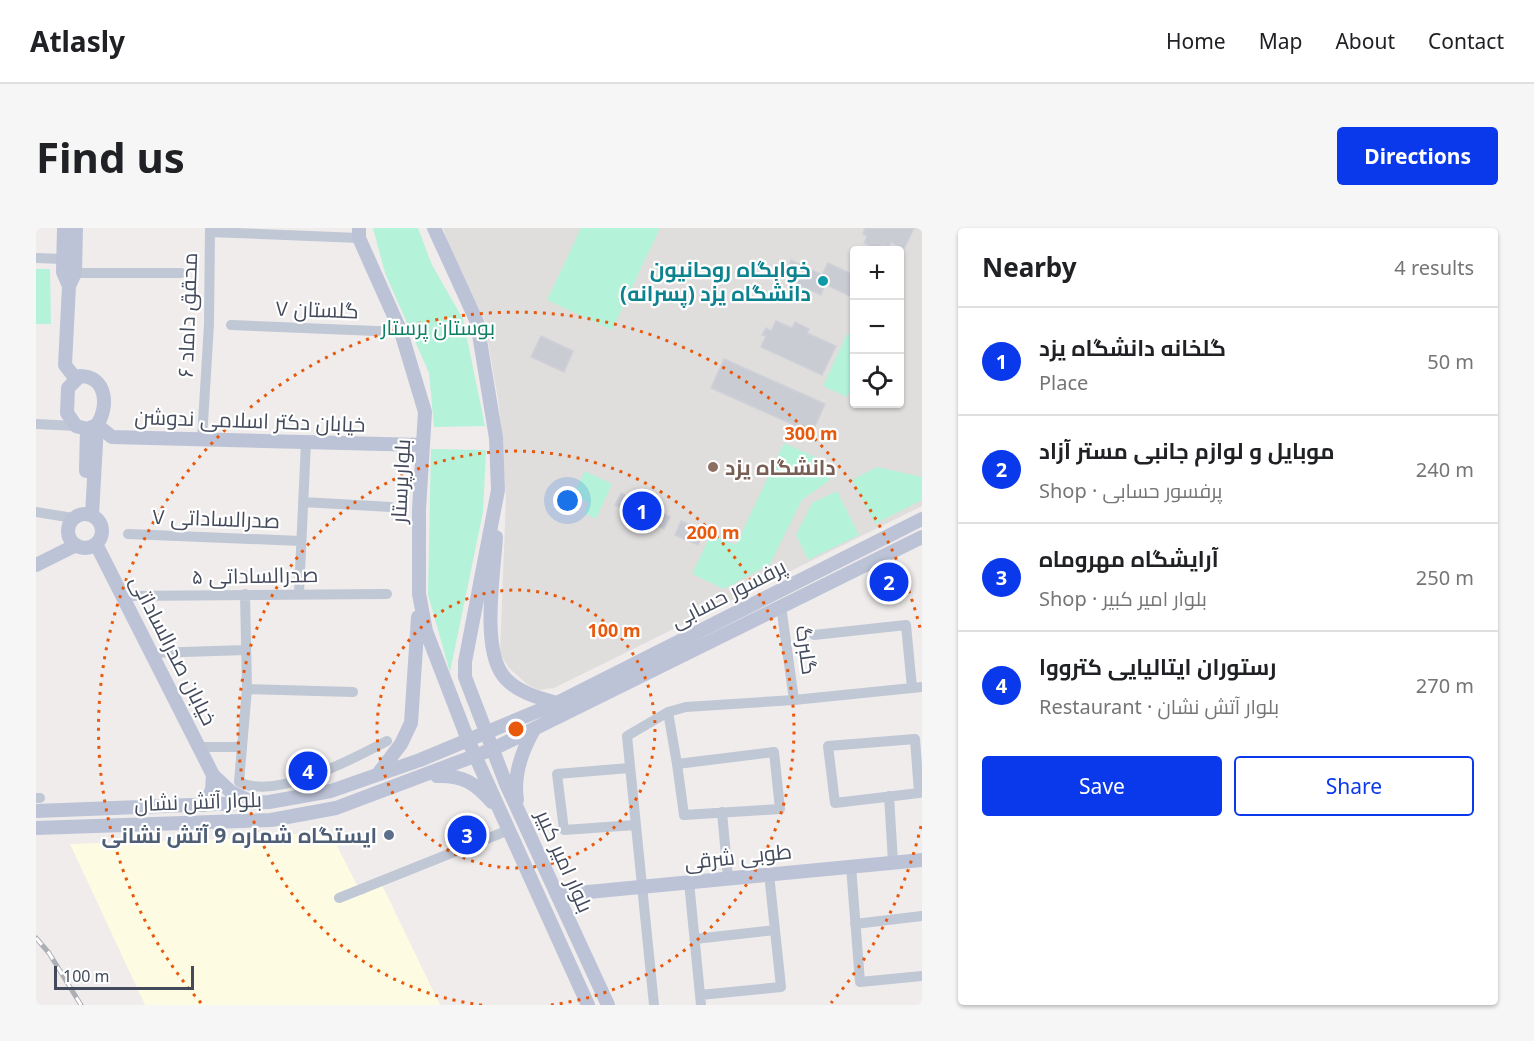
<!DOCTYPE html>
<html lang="en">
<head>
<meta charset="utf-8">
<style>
  body { margin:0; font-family:"Noto Sans",Cairo,sans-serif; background:#f6f6f6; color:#202124 }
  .controls { position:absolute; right:18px; top:18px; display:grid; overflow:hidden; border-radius:6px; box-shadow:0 2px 4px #0004 }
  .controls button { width:54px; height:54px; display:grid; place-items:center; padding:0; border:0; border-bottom:2px solid #e0e0e0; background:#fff; color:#202124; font:30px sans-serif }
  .scale { position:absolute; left:18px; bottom:15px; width:140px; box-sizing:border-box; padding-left:6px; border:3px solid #434a5b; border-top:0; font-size:16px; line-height:21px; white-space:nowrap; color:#434a5b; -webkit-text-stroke:4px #fff; paint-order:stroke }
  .you { position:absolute; left:532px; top:273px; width:21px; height:21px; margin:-15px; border:4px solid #fff; border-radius:50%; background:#1a73e8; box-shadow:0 0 0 9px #1a73e833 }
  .badge { display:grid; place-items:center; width:39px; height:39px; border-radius:50%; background:#0a38eb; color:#fff; font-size:20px; font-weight:700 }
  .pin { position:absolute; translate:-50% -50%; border:3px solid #fff; box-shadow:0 2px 6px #0006 }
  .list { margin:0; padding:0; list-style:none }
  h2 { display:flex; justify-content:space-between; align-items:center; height:78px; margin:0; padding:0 24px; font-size:26px }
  h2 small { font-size:20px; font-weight:400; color:#757577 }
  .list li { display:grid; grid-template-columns:39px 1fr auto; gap:18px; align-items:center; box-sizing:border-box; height:108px; padding:0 24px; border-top:2px solid #e0e0e0 }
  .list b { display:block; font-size:22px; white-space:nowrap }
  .list p { margin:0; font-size:20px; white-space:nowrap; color:#757577 }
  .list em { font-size:20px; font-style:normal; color:#757577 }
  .actions { display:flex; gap:12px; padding:18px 24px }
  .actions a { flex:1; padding:14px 0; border:2px solid #0a38eb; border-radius:6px; text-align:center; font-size:21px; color:#0a38eb }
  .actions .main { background:#0a38eb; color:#fff }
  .icon { flex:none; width:33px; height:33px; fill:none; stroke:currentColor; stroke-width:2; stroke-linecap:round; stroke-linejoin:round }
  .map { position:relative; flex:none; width:886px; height:777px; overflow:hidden; border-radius:6px }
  header { display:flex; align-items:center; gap:36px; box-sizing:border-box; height:84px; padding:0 30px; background:#fff; border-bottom:2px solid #e0e0e0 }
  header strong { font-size:28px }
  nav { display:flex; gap:33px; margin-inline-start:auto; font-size:21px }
  .intro { display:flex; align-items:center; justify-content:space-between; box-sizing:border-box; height:144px; padding:0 36px }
  h1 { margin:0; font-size:42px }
  .button { padding:15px 27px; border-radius:6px; background:#0a38eb; color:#fff; font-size:21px; font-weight:700 }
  main { display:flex; gap:36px; padding:0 36px }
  aside { flex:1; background:#fff; border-radius:6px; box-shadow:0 2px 4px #0004 }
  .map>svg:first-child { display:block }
  .commercial { fill:#fdfbe1 }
  .education { fill:#e0dddd; fill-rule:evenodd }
  .green { fill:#b5f2da }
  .building { fill:#caccd4; stroke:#cfd0d8; stroke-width:1.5 }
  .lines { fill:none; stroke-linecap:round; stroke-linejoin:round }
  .street { stroke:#c0c7d5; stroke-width:10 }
  .secondary { stroke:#bcc3d7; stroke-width:14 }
  .rail-casing { stroke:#adafb7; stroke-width:5 }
  .rail { stroke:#fff; stroke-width:3; stroke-dasharray:9; stroke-linecap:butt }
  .ring { fill:none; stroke:#e8590c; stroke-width:3; stroke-dasharray:3 6 }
  .culture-dot { fill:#0f9aa8; stroke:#fff; stroke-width:2 }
  .education-dot { fill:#8d6e63; stroke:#fff; stroke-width:2 }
  .service-dot { fill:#5c6f8a; stroke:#fff; stroke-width:2 }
  .labels { text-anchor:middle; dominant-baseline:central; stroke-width:4.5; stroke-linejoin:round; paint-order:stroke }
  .culture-label { font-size:21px; font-weight:bold; fill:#0d838f; stroke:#fff; text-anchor:end }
  .street-label { font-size:21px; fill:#434a5b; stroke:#fff }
  .park-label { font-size:21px; fill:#0f8162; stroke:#fff }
  .education-label { font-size:21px; font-weight:bold; fill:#785e54; stroke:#fff; text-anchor:start }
  .service-label { font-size:21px; font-weight:bold; fill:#4e5e75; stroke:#fff; text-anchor:end }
  .centre { fill:#e8590c; stroke:#fff; stroke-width:3 }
  .ring-label { font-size:18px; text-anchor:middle; font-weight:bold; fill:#e8590c; stroke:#fff; stroke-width:4.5; stroke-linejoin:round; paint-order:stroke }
</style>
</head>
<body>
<header>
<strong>Atlasly</strong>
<nav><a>Home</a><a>Map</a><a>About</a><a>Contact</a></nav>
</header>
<div class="intro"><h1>Find us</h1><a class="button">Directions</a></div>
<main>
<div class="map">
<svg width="886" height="777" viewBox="0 0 886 777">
  <rect width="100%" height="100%" fill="#efeceb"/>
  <!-- commercial -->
  <path class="commercial" d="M 291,598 L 326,667 L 346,657 L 404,777 L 109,777 L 34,616 L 248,609 Z"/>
  <!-- education -->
  <path class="education" d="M 407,0 L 886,0 L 886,278 L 518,460 L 503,462 L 492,457 L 473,440 L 464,426 L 470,270 L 463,177 L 448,91 L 417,29 ZM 818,22 L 864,22 L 864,176 L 818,176 Z"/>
  <!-- green -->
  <path class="green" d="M 337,0 L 382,0 L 396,37 L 427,91 L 449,198 L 398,199 L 393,145 L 349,45 Z
    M 545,0 L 624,0 L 576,102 L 511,72 Z
    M 0,41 L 14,41 L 15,96 L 0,96 Z
    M 811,106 L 818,107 L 818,153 L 811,169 L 787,158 Z
    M 748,215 L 788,233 L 794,252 L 766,272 L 734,336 L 688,361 L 656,346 L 675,306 L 700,317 Z
    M 395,221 L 450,222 L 447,284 L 414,444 L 392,367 Z
    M 841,239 L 886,249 L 886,272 L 839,296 L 816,252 Z
    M 549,243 L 576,256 L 560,291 L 548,285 L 553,275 L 537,267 Z
    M 801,263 L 823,307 L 772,332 L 760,307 L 776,275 Z"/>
  <!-- building -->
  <path class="building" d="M 829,0 L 878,0 L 868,21 L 855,14 L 853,19 L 846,16 L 843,22 L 828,15 L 831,8 L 827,6 Z
    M 755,32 L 786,47 L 792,35 L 818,47 L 818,70 L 789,56 L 785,67 L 748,50 Z
    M 740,93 L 756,100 L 759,94 L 773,101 L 771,105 L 800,118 L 786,147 L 725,119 L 730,108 L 726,107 L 730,100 L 735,103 Z
    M 505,108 L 537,123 L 528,144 L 495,129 Z
    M 688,131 L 789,176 L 776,205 L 675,160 Z
    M 585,265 L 634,289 L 628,301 L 579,277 Z
    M 645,293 L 668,303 L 662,317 L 639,307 Z"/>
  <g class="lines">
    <!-- street -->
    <path class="street" d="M 174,4 L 323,10
      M 0,30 L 27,31
      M 39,45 L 145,45
      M 195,97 L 365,104
      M 0,196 L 40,198
      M 166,211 L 173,96 L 174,0
      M 267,274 L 355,279
      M 0,284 L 37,290
      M 92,306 L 265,313
      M 263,365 L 270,214
      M 209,366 L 211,461 L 203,554 C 240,573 318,530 351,513
      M 88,368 L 351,366
      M 745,378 L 758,472
      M 778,407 L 870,397 L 876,460
      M 116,425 L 210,422
      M 211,461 L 317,464
      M 632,484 L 641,536
      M 879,511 L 883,565 L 799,575 L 792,518 Z
      M 164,519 L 206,519
      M 738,524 L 744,581 L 648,587 L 641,536 Z
      M 593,540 L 521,546 L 528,602 L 599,597
      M 853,568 L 857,634
      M 0,570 L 4,570
      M 686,584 L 692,650
      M 815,638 L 824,754 L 886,748
      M 653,654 L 665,777
      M 303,670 L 473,602
      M 819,696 L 886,688
      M 659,711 L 739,702
      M 664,767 L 745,759 L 733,646
      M 618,777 L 591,508 L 632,484 L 650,479 L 758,472 L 886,459"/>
    <!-- secondary -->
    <path class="secondary" d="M 28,0 L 27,44 L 33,58
      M 323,0 L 323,10 L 365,104 L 389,184 L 383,281 L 383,366 L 390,403 L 432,512 L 552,777
      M 398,0 L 441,94 L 460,210 L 462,262 L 429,434 L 429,449 L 470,556 L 572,777
      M 44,148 C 71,148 73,179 61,197 L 51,201 L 40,198 L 31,185 L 32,160 Z
      M 39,150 L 29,137 L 33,58 L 39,45 L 40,0
      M 61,197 L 76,209 L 387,217
      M 50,243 L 51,201
      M32 303a17 17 0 1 1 34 0a17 17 0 1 1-34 0Z
      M 56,287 L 61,197
      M 460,309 C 458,345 444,425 470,451 C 483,465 504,470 521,475
      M 60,316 L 177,547 L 195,564 L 216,574
      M 0,337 L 40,317
      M 342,546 L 365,516 L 375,495 L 382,389
      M 401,548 C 427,547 439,555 456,574
      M 481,572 C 477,546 486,522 499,500
      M 168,577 L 176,562 L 177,547
      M 0,583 L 233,574 L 295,563 L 384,532 L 521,475 L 886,291
      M 0,600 L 235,592 L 300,580 L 457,521 L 886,309
      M 521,667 L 886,632"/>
    <defs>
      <path id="rail" d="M 0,710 L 13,725 L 45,777"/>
    </defs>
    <!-- rail casing -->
    <use href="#rail" class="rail-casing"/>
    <!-- rail -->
    <use href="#rail" class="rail"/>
  </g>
  <!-- distance rings -->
  <g class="ring">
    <circle cx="480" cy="501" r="139"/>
    <path d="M446 777A278 278 0 1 1 514 777"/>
    <path d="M885 598A417 417 0 0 1 795 775M165 775A417 417 0 1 1 885 404"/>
  </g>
  <!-- markers -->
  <circle class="culture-dot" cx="787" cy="53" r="6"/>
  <circle class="education-dot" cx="677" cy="239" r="6"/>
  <circle class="service-dot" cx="353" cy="607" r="6"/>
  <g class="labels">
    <!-- culture labels -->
    <g class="culture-label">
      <text x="775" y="41">خوابگاه روحانیون<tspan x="775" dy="24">(پسرانه) دانشگاه یزد</tspan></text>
    </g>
    <!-- street labels -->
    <g class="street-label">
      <text transform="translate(281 81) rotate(2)">گلستان ۷</text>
      <text transform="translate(151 87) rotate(-88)">محقق داماد ۶</text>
      <text transform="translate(214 192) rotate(2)">خيابان دکتر اسلامی ندوشن</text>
      <text transform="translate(364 253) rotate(-87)">بلوارپرستار</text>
      <text transform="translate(180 290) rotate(2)">صدرالساداتی ۷</text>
      <text transform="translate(219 347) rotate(-1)">صدرالساداتی ۵</text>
      <text transform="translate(692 365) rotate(-27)">پرفسور حسابی</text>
      <text transform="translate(138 422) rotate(63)">خیابان صدرالساداتی</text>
      <text transform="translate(771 422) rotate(82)">گلبرگ</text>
      <text transform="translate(162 573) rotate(-2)">بلوار آتش نشان</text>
      <text transform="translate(702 628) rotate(-6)">طوبی شرقی</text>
      <text transform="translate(529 633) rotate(66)">بلوار امیر کبیر</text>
    </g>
    <!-- park labels -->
    <g class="park-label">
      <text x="402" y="99">بوستان پرستار</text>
    </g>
    <!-- education labels -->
    <g class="education-label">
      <text x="689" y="239">دانشگاه یزد</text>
    </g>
    <!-- service labels -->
    <g class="service-label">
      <text x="341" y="607">ایستگاه شماره 9 آتش نشانی</text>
    </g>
  </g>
  <circle cx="480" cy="501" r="9" class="centre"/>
  <g class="ring-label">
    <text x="775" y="212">300 m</text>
    <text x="677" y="311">200 m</text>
    <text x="578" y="409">100 m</text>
  </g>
</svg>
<div class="controls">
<button>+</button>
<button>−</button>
<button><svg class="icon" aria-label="locate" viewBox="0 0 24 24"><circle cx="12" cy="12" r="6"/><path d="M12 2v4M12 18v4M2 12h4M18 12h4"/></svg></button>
</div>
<div class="scale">100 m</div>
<div class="you"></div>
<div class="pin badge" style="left:606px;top:283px">1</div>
<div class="pin badge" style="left:853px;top:354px">2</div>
<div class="pin badge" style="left:431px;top:607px">3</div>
<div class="pin badge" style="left:272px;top:543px">4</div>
</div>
<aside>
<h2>Nearby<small>4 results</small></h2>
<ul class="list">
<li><span class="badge">1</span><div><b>گلخانه دانشگاه یزد</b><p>Place</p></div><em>50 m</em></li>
<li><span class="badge">2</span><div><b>موبایل و لوازم جانبی مستر آزاد</b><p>Shop · پرفسور حسابی</p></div><em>240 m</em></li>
<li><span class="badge">3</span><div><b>آرایشگاه مهروماه</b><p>Shop · بلوار امیر کبیر</p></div><em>250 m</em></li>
<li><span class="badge">4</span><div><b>رستوران ایتالیایی کترووا</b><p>Restaurant · بلوار آتش نشان</p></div><em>270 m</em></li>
</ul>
<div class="actions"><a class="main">Save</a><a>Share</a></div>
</aside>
</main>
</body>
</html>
